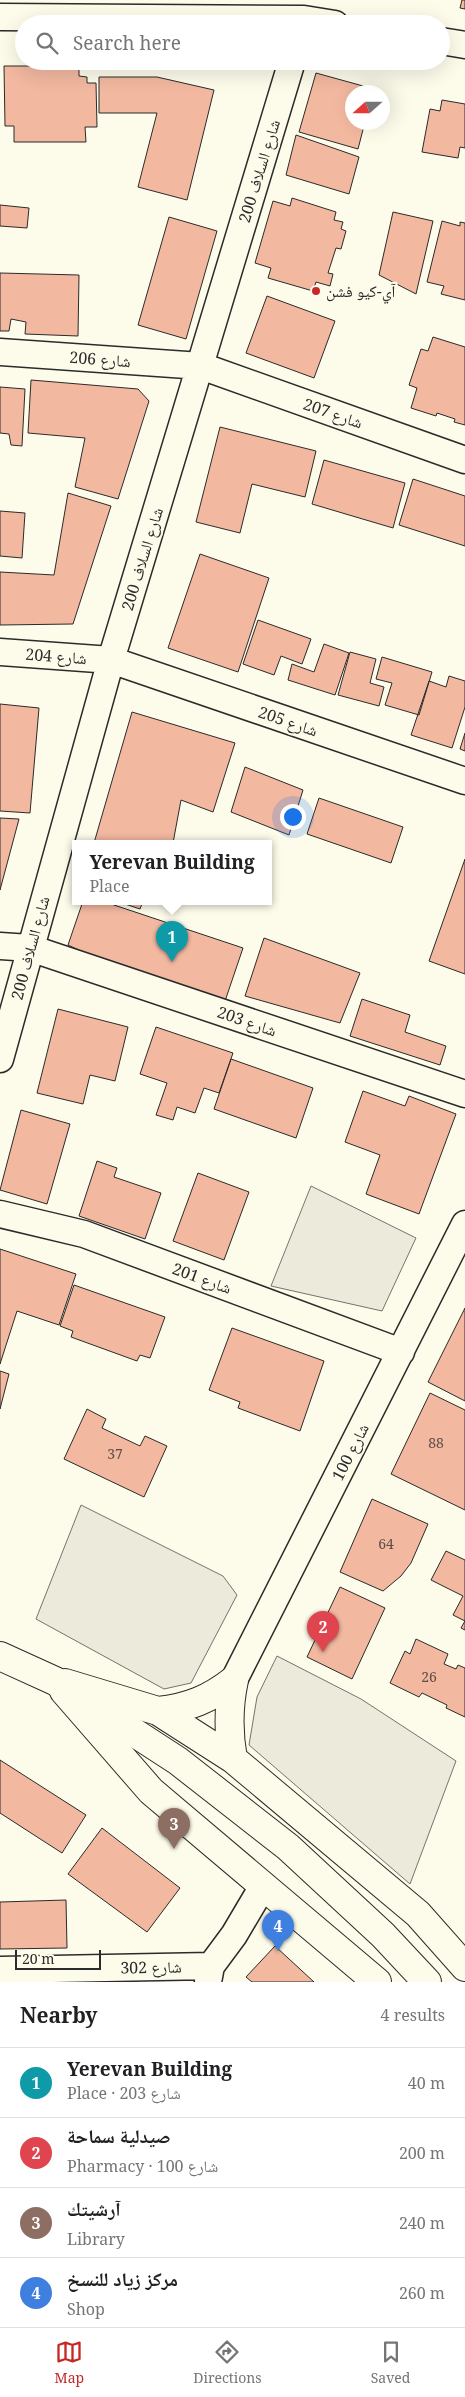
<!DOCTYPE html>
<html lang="en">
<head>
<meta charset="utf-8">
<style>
  body { margin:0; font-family:"Noto Serif","Noto Naskh Arabic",serif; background:#f2f2f2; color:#202124 }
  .compass { position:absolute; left:345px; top:85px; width:45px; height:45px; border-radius:50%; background:#fff; box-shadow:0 5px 20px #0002; rotate:249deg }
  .scale { position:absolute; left:15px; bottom:12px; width:86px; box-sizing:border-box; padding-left:5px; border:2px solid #2b2b2b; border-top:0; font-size:14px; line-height:18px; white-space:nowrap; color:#2b2b2b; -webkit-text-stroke:4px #fdfbea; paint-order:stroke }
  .you { position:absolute; left:292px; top:816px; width:18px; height:18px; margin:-12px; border:4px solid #fff; border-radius:50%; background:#1a73e8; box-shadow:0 0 0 8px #1a73e833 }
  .badge { display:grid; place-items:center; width:32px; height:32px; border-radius:50%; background:#c62828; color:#fff; font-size:16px; font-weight:700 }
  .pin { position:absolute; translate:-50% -41px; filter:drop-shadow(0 1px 2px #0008) }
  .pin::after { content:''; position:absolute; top:26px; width:18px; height:15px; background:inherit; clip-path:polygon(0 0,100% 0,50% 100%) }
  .popup { position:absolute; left:72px; top:840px; width:200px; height:65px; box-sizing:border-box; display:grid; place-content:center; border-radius:0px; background:#fff; filter:drop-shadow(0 1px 4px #0005); font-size:16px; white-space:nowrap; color:#757577 }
  .popup b { font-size:19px; color:#202124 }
  .popup::after { content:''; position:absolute; left:50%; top:100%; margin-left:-10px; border:10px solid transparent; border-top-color:#fff }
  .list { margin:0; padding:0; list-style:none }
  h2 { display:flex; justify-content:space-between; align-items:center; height:65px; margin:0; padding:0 20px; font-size:21px }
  h2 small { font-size:16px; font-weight:400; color:#757577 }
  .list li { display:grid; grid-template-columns:32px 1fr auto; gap:15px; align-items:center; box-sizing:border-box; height:70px; padding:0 20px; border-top:1px solid #e0e0e0 }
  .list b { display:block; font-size:19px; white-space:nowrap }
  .list p { margin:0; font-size:16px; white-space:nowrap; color:#757577 }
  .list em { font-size:16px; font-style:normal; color:#757577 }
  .icon { flex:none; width:28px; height:28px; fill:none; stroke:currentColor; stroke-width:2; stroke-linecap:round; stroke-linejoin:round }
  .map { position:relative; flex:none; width:465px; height:1982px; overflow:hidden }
  .search { position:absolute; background:#fff; box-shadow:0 5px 20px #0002; left:15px; right:15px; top:15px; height:55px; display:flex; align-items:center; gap:12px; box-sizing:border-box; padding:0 18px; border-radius:28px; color:#757577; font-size:19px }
  .sheet { height:345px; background:#fff }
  nav { display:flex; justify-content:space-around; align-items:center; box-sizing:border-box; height:70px; border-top:1px solid #e0e0e0; background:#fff; font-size:14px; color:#757577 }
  nav a { display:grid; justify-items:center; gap:2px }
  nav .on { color:#c62828 }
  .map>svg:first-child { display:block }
  .parking { fill:#eceadb; stroke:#74746e }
  .building { fill:#f2b8a0; stroke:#2b2b2b }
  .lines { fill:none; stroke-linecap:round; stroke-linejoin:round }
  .street-casing { stroke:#2b2b2b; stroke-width:29 }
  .secondary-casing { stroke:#2b2b2b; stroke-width:30 }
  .highway-casing { stroke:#2b2b2b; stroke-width:30 }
  .street { stroke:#fdfbea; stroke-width:26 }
  .secondary { stroke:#fdfbea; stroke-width:28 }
  .highway { stroke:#fdfbea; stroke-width:28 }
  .poi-dot { fill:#c62828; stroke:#fdfbea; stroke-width:2 }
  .labels { text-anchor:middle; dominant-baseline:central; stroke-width:4; stroke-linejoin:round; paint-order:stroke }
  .number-label { font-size:14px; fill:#5d4e48 }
  .street-label { font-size:16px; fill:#2b2b2b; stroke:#fdfbea }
  .poi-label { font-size:16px; fill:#2b2b2b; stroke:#fdfbea; text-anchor:start }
</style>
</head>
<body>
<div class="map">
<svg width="465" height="1982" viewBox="0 0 465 1982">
  <rect width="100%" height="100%" fill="#fdfbea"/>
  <!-- parking -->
  <path class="parking" d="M 311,1186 L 416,1238 L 382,1311 L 271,1286 Z
    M 81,1505 L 223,1576 L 237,1595 L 191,1683 L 164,1689 L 36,1619 Z
    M 277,1656 L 361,1699 L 456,1761 L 410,1884 L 249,1745 L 257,1697 Z"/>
  <!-- building -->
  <path class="building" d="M 462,0 L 465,0 L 465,9 L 460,8 Z
    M 4,66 L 79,66 L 79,76 L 87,77 L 87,83 L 96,83 L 97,127 L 85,127 L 86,142 L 14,142 L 14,126 L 5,126 Z
    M 316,73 L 374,89 L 373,92 L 352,92 L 352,122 L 365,122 L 358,149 L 299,132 Z
    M 99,77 L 157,77 L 214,90 L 187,200 L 138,187 L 157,113 L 99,113 Z
    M 442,100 L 465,104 L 465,148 L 460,147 L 458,158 L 422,152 L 430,109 L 440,111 Z
    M 296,135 L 359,157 L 349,194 L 286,175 Z
    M 292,198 L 336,212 L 334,220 L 343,222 L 341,229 L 346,231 L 341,249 L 336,248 L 328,273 L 333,274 L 330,286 L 316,282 L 313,291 L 268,278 L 271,268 L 255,263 L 273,201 L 290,206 Z
    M 0,205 L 29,208 L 27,228 L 0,226 Z
    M 393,212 L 433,221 L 416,294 L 379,275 Z
    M 169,217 L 217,231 L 186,339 L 138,325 Z
    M 442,221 L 460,226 L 460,222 L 465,223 L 465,300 L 441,294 L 444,286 L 427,282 Z
    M 0,273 L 79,275 L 78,336 L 25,334 L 26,322 L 11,319 L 9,331 L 0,331 Z
    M 267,296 L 335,321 L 314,378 L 246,353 Z
    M 433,337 L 465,347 L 465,425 L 454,422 L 455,419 L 437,413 L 436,416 L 411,408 L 417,388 L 409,385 L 421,349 L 428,351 Z
    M 31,380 L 138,389 L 149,401 L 118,499 L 75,487 L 85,438 L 28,433 Z
    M 0,387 L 25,389 L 22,446 L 11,445 L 9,434 L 0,433 Z
    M 220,427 L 316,451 L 305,497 L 252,484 L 240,533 L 196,522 Z
    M 324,460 L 405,483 L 393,528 L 312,504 Z
    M 413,479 L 465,496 L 465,546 L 399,525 Z
    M 68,493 L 111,506 L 73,624 L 0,625 L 0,572 L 54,575 Z
    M 0,511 L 25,513 L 22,558 L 0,556 Z
    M 200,554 L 269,578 L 238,672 L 168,648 Z
    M 258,620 L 311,639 L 302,664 L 281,656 L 274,675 L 243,664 Z
    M 324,644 L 349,653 L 335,695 L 288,680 L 292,664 L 314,672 Z
    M 350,652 L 376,659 L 370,683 L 384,687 L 379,706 L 338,695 Z
    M 382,657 L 432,672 L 419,715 L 385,705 L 392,683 L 376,679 Z
    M 449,676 L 465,681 L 465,707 L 452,748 L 411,735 L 429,681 L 446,687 Z
    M 0,704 L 39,708 L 30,813 L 0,811 Z
    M 132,712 L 235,743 L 213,812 L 181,800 L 173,843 L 94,843 Z
    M 465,733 L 465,751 L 460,749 Z
    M 245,767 L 303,790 L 289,835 L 231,812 Z
    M 319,798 L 403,827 L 391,863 L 307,834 Z
    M 0,818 L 19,819 L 0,890 Z
    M 465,859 L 465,974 L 429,961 Z
    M 83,901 L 102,901 L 243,948 L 223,1007 L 136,977 L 68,945 Z
    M 116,901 L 143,901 L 140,909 Z
    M 264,938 L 360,973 L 340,1023 L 245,996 Z
    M 362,999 L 410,1015 L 405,1032 L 446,1046 L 440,1065 L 350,1036 Z
    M 58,1009 L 128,1027 L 115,1081 L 90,1075 L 83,1104 L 37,1093 Z
    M 156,1027 L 233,1053 L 219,1093 L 204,1088 L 195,1113 L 177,1107 L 173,1120 L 156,1115 L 167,1083 L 140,1074 Z
    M 231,1059 L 313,1088 L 296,1138 L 214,1109 Z
    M 363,1091 L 405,1106 L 409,1096 L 456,1114 L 419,1214 L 366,1194 L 380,1155 L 345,1142 Z
    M 21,1110 L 70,1124 L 47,1204 L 0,1190 Z
    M 97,1161 L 117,1168 L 114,1177 L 161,1193 L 145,1239 L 79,1216 Z
    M 198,1173 L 249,1192 L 224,1260 L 173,1241 Z
    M 0,1249 L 76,1274 L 59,1325 L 17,1311 L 0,1364 Z
    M 74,1285 L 165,1317 L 150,1358 L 140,1355 L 137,1361 L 71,1337 L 73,1331 L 60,1326 Z
    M 465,1308 L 465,1401 L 428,1382 Z
    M 232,1328 L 324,1361 L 300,1431 L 238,1408 L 240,1402 L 209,1390 Z
    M 0,1371 L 9,1374 L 0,1409 Z
    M 430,1393 L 465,1410 L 465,1510 L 391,1474 Z
    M 87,1409 L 106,1419 L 102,1428 L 140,1446 L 145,1436 L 167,1446 L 144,1497 L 64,1459 Z
    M 372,1499 L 428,1524 L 411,1563 L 401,1576 L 383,1591 L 340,1572 Z
    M 446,1551 L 465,1560 L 465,1630 L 461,1628 L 465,1621 L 453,1615 L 463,1596 L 431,1580 Z
    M 340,1587 L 385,1608 L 352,1679 L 307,1657 Z
    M 416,1639 L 448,1654 L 444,1664 L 456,1669 L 458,1665 L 465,1668 L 465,1717 L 446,1708 L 447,1705 L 422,1693 L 419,1697 L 390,1683 L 405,1651 L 410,1654 Z
    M 0,1760 L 86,1815 L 62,1853 L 0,1813 Z
    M 102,1828 L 180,1888 L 147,1932 L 68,1874 Z
    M 66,1900 L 67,1948 L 0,1949 L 0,1902 Z
    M 275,1946 L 314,1982 L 252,1982 L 246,1977 Z"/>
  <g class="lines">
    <defs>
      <path id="street" d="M 0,17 L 304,19 L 335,24
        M 441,41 L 465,45
        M 0,352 L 201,366 L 465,460
        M 0,652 L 111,660 L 465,781
        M 0,946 L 30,948 L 465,1094
        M 0,1059 L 111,660 L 292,61
        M 0,1214 L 84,1234 L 401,1352
        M 234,1680 L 465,1224
        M 0,1970 L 211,1966
        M 208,1982 L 211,1966 L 234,1935 L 263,1886"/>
      <path id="secondary" d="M 65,1683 L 158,1711 L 233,1759 L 418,1914 L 465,1967
        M 64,1691 L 151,1791 L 377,1982
        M 158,1711 C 188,1708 210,1699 234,1680
        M 233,1759 C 228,1732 228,1708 234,1680"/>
      <path id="highway" d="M 0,1656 L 55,1681 L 178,1761 L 288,1847 L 383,1935 L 427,1982"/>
    </defs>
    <!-- street casing -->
    <use href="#street" class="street-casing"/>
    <!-- secondary casing -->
    <use href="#secondary" class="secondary-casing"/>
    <!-- highway casing -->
    <use href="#highway" class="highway-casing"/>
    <!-- street -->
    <use href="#street" class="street"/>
    <!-- secondary -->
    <use href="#secondary" class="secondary"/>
    <!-- highway -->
    <use href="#highway" class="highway"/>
  </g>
  <!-- markers -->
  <circle class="poi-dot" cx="316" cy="291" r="5"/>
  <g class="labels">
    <!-- number labels -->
    <g class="number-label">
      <text x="436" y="1442">88</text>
      <text x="115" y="1453">37</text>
      <text x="386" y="1543">64</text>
      <text x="429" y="1676">26</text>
    </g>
    <!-- street labels -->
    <g class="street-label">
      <text transform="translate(259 171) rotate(-73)">200 شارع السلاف</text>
      <text transform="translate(100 359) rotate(4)">شارع 206</text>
      <text transform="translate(333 413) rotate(19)">شارع 207</text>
      <text transform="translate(142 559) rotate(-73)">200 شارع السلاف</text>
      <text transform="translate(56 656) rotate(4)">شارع 204</text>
      <text transform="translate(288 721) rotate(19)">شارع 205</text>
      <text transform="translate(30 948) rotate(-75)">200 شارع السلاف</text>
      <text transform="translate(247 1021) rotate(19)">شارع 203</text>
      <text transform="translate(202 1278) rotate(20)">شارع 201</text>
      <text transform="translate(350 1452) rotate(-63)">شارع 100</text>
      <text transform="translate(151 1967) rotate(-1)">شارع 302</text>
    </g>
    <!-- poi labels -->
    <g class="poi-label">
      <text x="326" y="291">آي-كيو فشن</text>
    </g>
  </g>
</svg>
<svg class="compass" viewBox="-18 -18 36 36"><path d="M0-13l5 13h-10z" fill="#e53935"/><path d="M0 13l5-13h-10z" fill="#757577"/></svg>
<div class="scale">20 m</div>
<div class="you"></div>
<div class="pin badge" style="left:172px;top:962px;background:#0f9aa8">1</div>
<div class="popup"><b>Yerevan Building</b>Place</div>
<div class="pin badge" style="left:323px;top:1652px;background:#e0444e">2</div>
<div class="pin badge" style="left:174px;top:1849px;background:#8d6e63">3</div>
<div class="pin badge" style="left:278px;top:1951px;background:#3f7fe0">4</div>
<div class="search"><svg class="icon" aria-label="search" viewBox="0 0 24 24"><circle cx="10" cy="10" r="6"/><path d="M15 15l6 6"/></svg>Search here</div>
</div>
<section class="sheet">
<h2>Nearby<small>4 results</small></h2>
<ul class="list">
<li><span class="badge" style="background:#0f9aa8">1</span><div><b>Yerevan Building</b><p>Place · شارع 203</p></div><em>40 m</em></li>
<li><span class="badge" style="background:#e0444e">2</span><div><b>صيدلية سماحة</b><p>Pharmacy · شارع 100</p></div><em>200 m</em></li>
<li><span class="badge" style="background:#8d6e63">3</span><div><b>آرشيتك</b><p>Library</p></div><em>240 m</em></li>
<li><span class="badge" style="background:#3f7fe0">4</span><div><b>مركز زياد للنسخ</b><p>Shop</p></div><em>260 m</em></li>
</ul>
</section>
<nav>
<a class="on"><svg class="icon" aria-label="map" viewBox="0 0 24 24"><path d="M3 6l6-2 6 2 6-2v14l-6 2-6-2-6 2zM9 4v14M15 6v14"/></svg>Map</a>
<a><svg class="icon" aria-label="directions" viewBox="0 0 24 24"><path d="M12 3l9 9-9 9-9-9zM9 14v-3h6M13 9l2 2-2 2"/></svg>Directions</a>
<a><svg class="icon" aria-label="saved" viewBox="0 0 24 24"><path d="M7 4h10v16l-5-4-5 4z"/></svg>Saved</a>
</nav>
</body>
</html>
